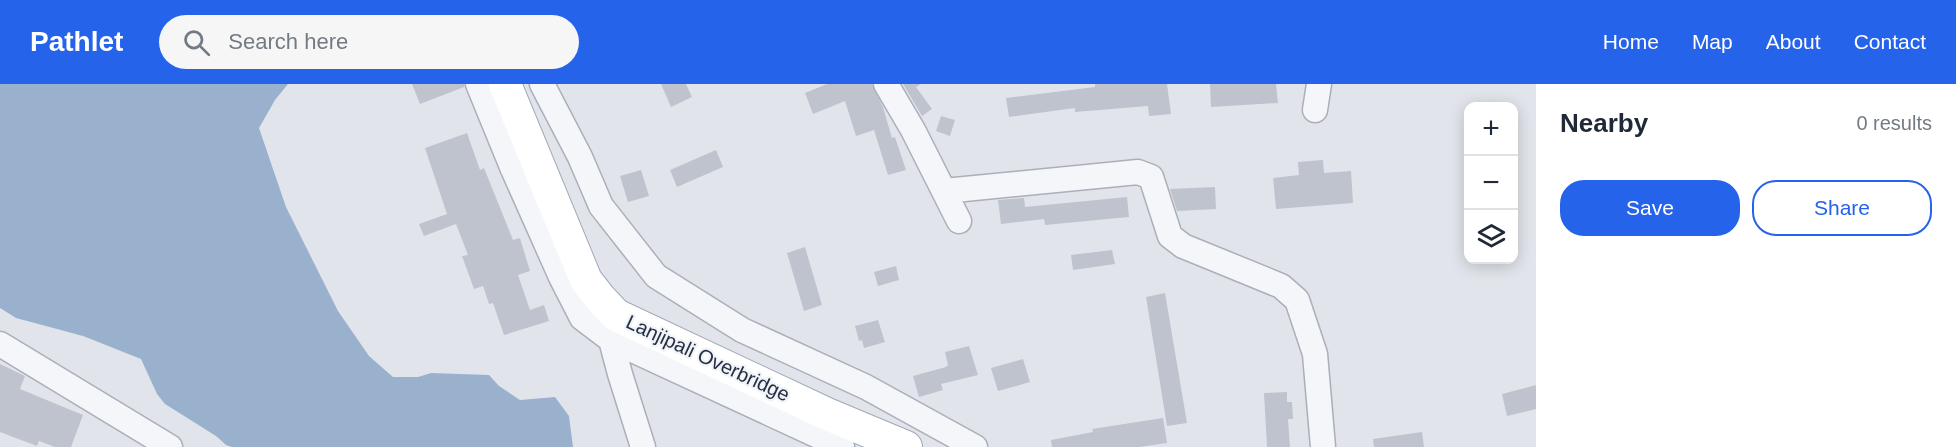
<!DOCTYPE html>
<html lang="en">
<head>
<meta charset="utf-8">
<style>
  body { margin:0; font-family:Arial,sans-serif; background:#f6f6f7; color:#1f2937 }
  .controls { position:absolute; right:18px; top:18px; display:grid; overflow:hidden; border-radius:12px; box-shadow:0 3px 15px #0003 }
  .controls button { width:54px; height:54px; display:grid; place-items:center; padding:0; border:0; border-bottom:2px solid #e0e1e3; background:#fff; color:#1f2937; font:30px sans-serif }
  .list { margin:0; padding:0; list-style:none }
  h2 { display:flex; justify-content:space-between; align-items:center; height:78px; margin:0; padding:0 24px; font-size:26px }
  h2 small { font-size:20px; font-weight:400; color:#747a83 }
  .actions { display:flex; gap:12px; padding:18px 24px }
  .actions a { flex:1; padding:14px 0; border:2px solid #2563eb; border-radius:24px; text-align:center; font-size:21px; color:#2563eb }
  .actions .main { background:#2563eb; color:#fff }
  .icon { flex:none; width:33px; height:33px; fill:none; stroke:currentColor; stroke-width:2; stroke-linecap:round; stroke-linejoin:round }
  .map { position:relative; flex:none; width:1536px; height:363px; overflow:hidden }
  header { display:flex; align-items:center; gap:36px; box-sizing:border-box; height:84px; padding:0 30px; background:#2563eb; color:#fff }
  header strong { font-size:28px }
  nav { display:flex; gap:33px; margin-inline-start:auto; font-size:21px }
  .search { width:420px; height:54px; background:#f6f6f7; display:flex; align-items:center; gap:15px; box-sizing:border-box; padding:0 21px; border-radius:33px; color:#747a83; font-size:22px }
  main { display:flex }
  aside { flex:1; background:#fff }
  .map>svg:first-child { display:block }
  .water { fill:#9ab1cd }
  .building { fill:#bec3ce }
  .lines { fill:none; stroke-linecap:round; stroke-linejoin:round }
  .minor-casing { stroke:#aaafb9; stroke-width:27 }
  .major-casing { stroke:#a0a8b8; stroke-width:34 }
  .minor { stroke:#f4f6f9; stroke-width:24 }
  .major { stroke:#fff; stroke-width:32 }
  .labels { text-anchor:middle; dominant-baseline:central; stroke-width:4.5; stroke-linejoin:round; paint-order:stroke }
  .street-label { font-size:20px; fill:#283144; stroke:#f1f4f8 }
</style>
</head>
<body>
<header>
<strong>Pathlet</strong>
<div class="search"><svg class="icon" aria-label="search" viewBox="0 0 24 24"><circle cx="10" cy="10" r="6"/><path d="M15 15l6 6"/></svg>Search here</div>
<nav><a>Home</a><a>Map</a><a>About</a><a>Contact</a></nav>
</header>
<main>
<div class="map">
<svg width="1536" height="363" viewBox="0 0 1536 363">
  <rect width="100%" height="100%" fill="#e1e5eb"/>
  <!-- water -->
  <path class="water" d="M 0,0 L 288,0 L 275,16 L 259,44 L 286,123 L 338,227 L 369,272 L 393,293 L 418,293 L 431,289 L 489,291 L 499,302 L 520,316 L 555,313 L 569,332 L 573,363 L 232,363 L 226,361 L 216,352 L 165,320 L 157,310 L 141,275 L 83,252 L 16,234 L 0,224 Z"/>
  <!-- building -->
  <path class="building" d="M 412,0 L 464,0 L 464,3 L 420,20 Z
    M 661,0 L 686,0 L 692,13 L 671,23 Z
    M 827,0 L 872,0 L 883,23 L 892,54 L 895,53 L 906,86 L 888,91 L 874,46 L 856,52 L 845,17 L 813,30 L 805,9 Z
    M 903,0 L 921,0 L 916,3 L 932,25 L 922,32 Z
    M 1095,0 L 1167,0 L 1171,30 L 1149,32 L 1148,22 L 1075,28 L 1075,24 L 1009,33 L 1006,14 L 1095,3 Z
    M 1210,0 L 1276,0 L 1278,19 L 1211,23 Z
    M 941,32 L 955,36 L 950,52 L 936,47 Z
    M 467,49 L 480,86 L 484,84 L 513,156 L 520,154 L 530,187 L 518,191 L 530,226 L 544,221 L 549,237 L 504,251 L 493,219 L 489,220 L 483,202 L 474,205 L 462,172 L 468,171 L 456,140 L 424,152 L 419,140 L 447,130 L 425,64 Z
    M 716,66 L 723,83 L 677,103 L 670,86 Z
    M 1323,76 L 1324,89 L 1351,87 L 1353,119 L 1276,125 L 1273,94 L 1299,91 L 1298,78 Z
    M 641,86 L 649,112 L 628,118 L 620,92 Z
    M 1215,103 L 1216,125 L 1177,127 L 1170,105 Z
    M 1127,113 L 1129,133 L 1045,141 L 1044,135 L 1001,140 L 998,116 L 1024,114 L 1025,123 Z
    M 805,163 L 822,221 L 804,227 L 787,169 Z
    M 1112,166 L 1115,180 L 1073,186 L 1071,171 Z
    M 896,182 L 899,196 L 878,202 L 874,188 Z
    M 1165,209 L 1187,339 L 1167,342 L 1146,213 Z
    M 878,236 L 885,258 L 864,264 L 862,256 L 859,257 L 855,242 Z
    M 969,262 L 978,291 L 941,300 L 943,306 L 919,313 L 913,292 L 946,283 L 948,281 L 945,268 Z
    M 1023,275 L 1030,298 L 998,307 L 991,284 Z
    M 0,280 L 25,292 L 20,305 L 83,331 L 71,363 L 55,363 L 39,357 L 37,362 L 0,348 Z
    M 1536,301 L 1536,325 L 1507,332 L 1502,310 Z
    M 1287,308 L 1287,318 L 1292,318 L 1293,335 L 1288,335 L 1290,363 L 1267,363 L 1264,309 Z
    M 1163,334 L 1167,359 L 1139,363 L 1052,363 L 1051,356 L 1093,348 L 1092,345 Z
    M 1422,348 L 1424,363 L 1374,363 L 1373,355 Z"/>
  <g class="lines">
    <defs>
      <path id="minor" d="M 478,0 L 512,83 L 561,193 L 582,234 L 611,256 L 842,363
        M 542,0 L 580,73 L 601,122 L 656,192 L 742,246 L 866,303 L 975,363
        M 886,0 L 913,46 L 959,137
        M 1315,26 L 1319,0
        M 944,107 L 1138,88 L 1151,93 L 1170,152 L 1183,162 L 1281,202 L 1297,216 L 1315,270 L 1323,363
        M 611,256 L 620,290 L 643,363
        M 0,260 L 170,363"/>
      <path id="major" d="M 505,0 L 586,196 L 600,214 L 616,231 L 827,330 L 906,363"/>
    </defs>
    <!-- minor casing -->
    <use href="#minor" class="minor-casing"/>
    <!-- major casing -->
    <use href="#major" class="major-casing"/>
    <!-- minor -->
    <use href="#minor" class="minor"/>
    <!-- major -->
    <use href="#major" class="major"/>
  </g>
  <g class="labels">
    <!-- street labels -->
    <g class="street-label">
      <text transform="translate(708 274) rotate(25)">Lanjipali Overbridge</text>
    </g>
  </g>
</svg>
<div class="controls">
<button>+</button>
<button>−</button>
<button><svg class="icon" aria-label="layers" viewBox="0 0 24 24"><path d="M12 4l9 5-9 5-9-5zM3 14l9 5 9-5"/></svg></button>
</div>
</div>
<aside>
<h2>Nearby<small>0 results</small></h2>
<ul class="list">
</ul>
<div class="actions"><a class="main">Save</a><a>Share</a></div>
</aside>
</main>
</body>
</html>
